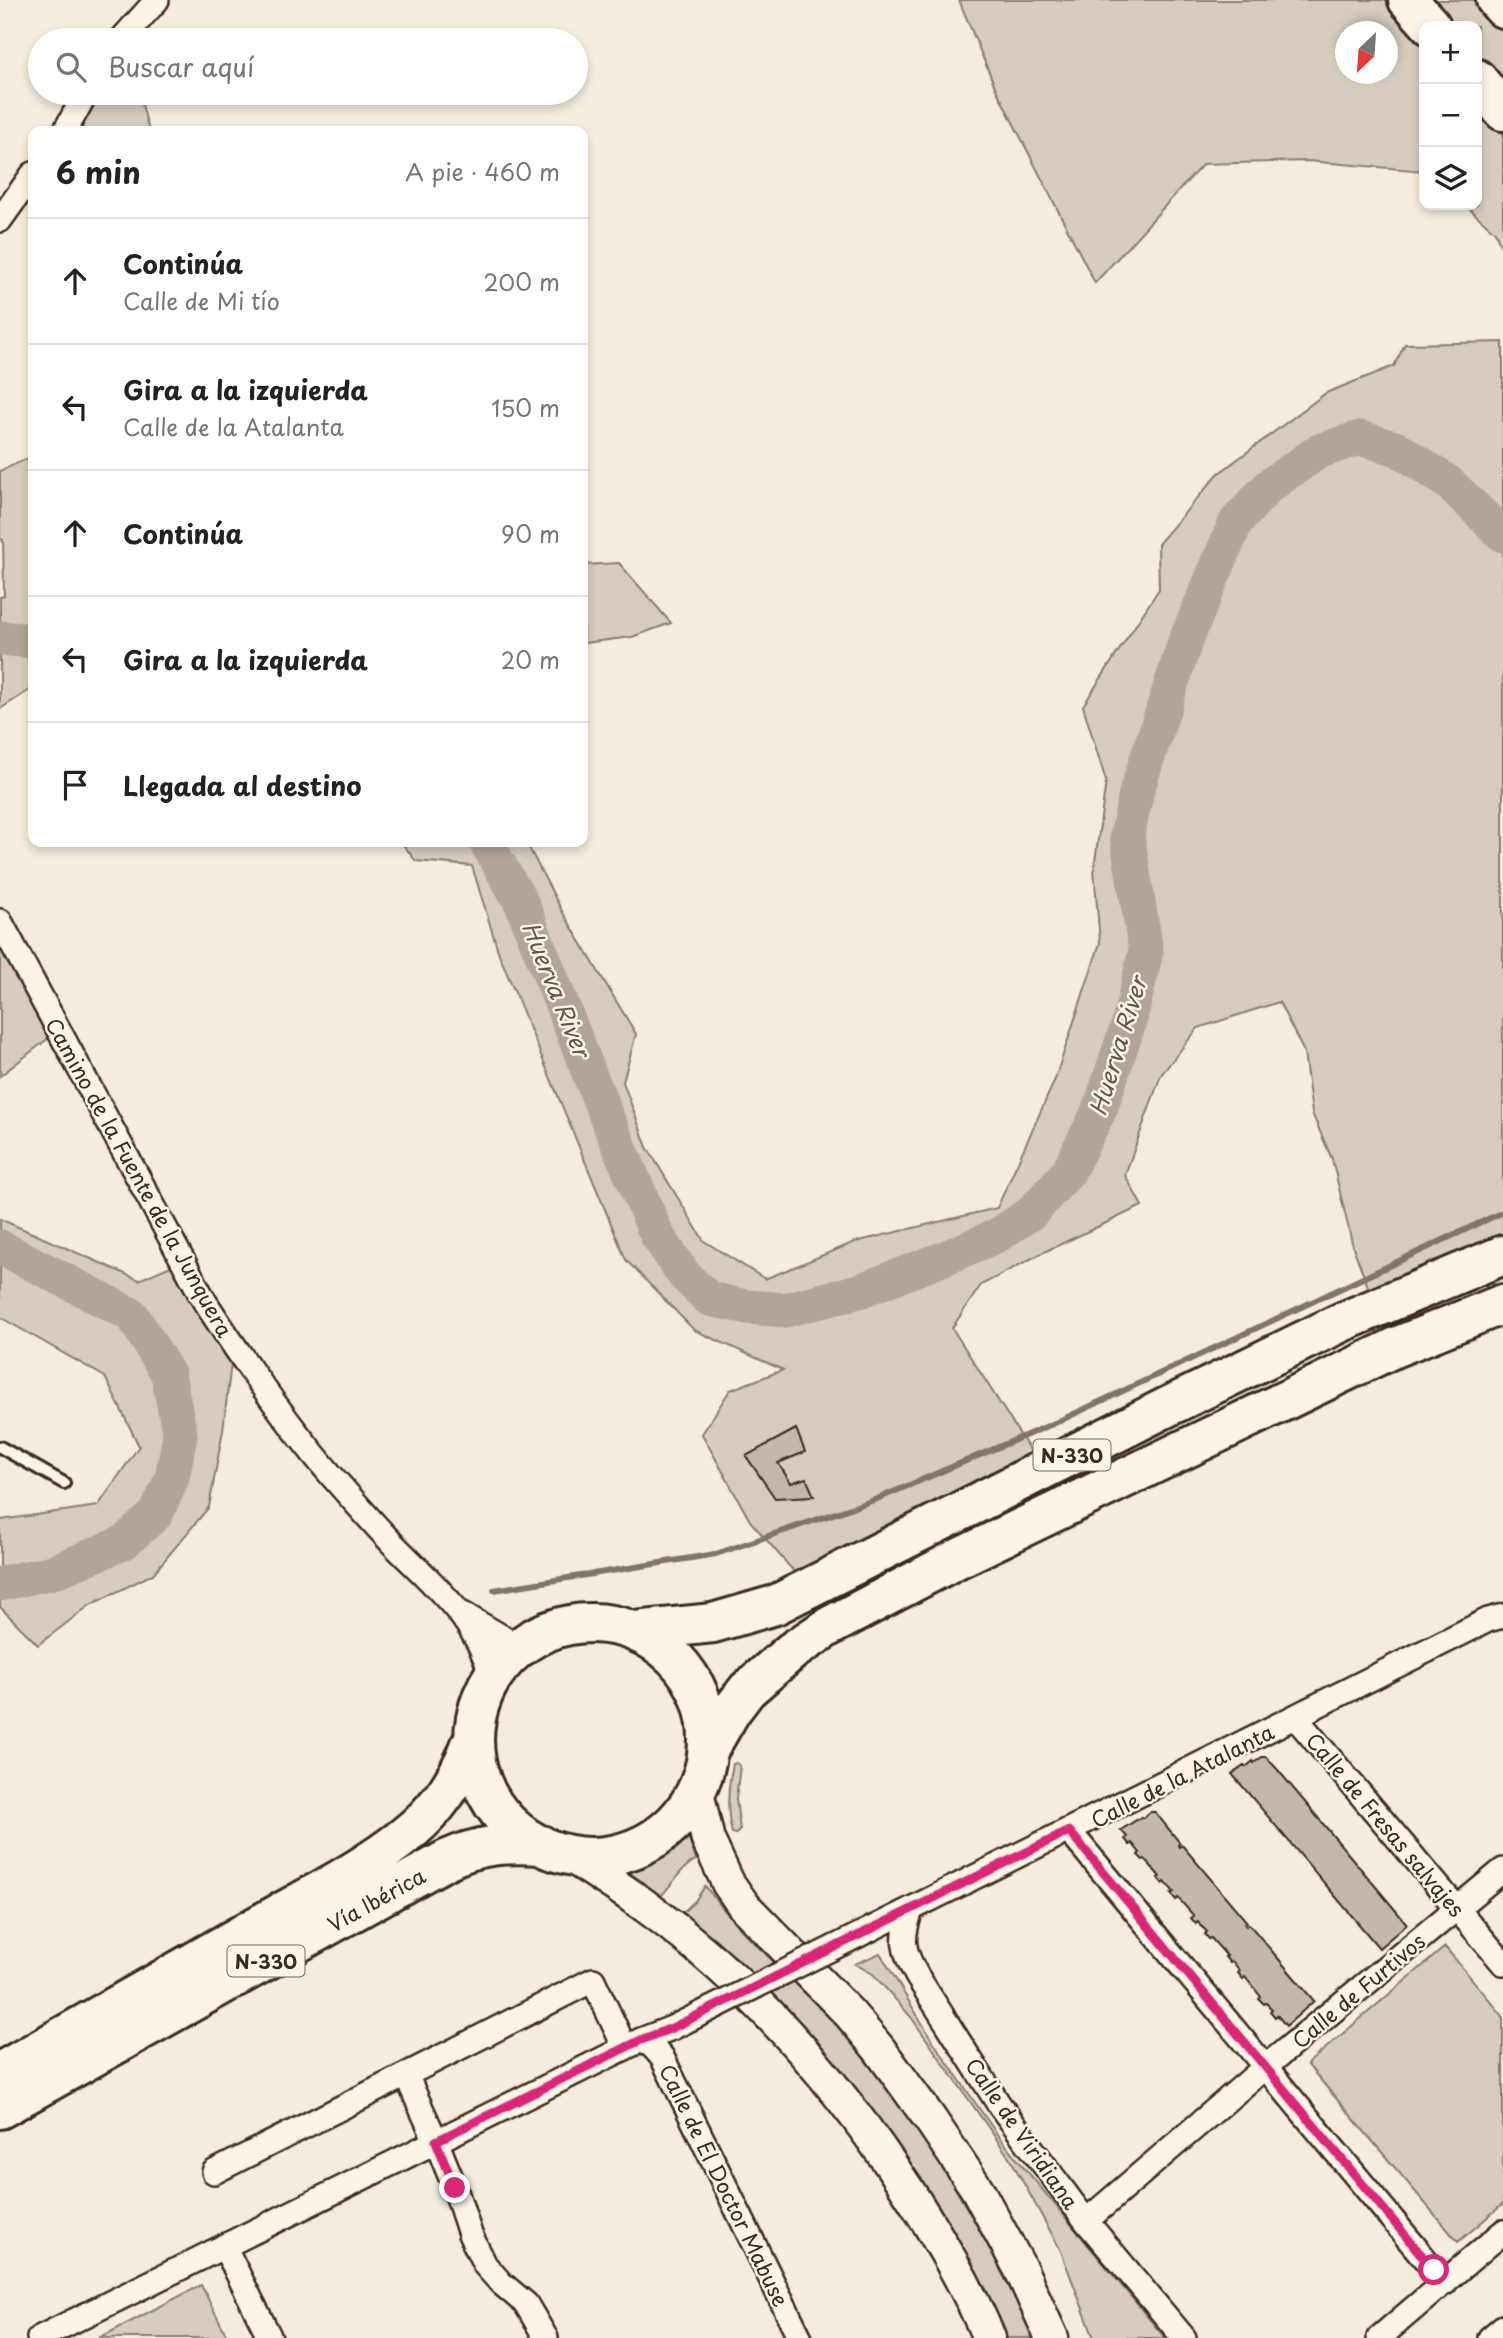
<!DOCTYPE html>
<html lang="es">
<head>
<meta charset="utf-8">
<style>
  body { margin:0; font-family:"Playpen Sans",sans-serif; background:#f2f2f2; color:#222 }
  .controls { position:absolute; right:21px; top:21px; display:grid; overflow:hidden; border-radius:14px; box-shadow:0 4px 10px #0003 }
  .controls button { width:63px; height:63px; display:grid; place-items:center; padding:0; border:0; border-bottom:2px solid #e0e0e0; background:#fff; color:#222; font:35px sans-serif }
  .compass { position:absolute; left:1335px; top:21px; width:63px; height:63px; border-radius:50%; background:#fff; box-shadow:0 4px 10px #0003; rotate:205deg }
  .stop { position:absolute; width:21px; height:21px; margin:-16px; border:5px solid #db2777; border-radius:50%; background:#fff }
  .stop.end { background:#db2777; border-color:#fff; box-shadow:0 2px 7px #0008 }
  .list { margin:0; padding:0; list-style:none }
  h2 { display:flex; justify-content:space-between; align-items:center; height:91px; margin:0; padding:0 28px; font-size:30px }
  h2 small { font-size:23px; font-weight:400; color:#767676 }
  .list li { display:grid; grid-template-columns:46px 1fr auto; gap:21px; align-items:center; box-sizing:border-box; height:126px; padding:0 28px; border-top:2px solid #e0e0e0 }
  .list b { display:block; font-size:26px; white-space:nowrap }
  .list p { margin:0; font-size:23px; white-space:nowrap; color:#767676 }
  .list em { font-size:23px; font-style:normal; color:#767676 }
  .icon { flex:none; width:38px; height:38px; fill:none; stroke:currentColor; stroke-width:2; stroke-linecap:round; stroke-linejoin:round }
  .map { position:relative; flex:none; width:1503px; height:2338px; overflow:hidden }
  .search { position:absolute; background:#fff; box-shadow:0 4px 10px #0003; left:28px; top:28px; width:560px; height:77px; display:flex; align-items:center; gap:18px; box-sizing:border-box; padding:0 24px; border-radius:38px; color:#767676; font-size:26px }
  .panel { position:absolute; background:#fff; box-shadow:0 4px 10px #0003; left:28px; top:126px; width:560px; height:721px; border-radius:14px }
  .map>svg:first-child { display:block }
  .green { fill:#d6cdbd; stroke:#887c6e; stroke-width:2; fill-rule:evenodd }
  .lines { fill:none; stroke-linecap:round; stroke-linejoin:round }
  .stream { stroke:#817466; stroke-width:6 }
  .river { stroke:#b0a596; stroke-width:35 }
  .building { fill:#c3b9aa; stroke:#3b2a1e; stroke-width:2 }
  .lane-casing { stroke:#3b2a1e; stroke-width:16 }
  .street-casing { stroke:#3b2a1e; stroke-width:28 }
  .secondary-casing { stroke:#3b2a1e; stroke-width:37 }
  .highway-casing { stroke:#3b2a1e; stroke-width:44 }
  .lane { stroke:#fcf5e5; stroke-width:10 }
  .street { stroke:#fcf5e5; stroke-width:23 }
  .secondary { stroke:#fcf5e5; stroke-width:32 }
  .highway { stroke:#fcf5e5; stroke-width:38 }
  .street-bridge-casing { stroke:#3b2a1e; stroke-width:28; stroke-linecap:butt }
  .street-bridge { stroke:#fcf5e5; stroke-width:23 }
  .route { stroke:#db2777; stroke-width:9 }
  .labels { text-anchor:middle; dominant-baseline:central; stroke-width:5; stroke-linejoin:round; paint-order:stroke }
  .shield { fill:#fcf5e5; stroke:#75675a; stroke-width:2 }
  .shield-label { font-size:19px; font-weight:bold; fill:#3b2a1e }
  .street-label { font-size:21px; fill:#3b2a1e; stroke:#fcf5e5 }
  .water-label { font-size:23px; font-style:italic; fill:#645548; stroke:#fcf5e5 }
</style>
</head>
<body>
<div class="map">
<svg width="1503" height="2338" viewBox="0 0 1503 2338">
  <rect width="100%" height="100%" fill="#f4eddd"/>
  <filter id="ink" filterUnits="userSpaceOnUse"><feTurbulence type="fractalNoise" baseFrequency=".0143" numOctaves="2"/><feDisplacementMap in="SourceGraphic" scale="14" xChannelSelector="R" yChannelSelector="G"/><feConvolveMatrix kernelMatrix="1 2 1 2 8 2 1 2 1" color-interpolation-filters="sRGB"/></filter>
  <g filter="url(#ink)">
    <!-- green -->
    <path class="green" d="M 959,0 L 1503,0 L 1503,251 L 1495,232 L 1465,205 L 1477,205 L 1477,26 L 1424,26 L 1424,171 L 1307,161 L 1203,164 L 1095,283 L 996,89 ZM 1346,32 L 1388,32 L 1388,74 L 1346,74 Z
      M 86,93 L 139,93 L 149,131 L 65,131 Z
      M 1503,342 L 1503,1246 L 1373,1300 L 1353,1247 L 1332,1159 L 1312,1113 L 1304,1052 L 1279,1002 L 1198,1028 L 1161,1075 L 1125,1175 L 1142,1206 L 1044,1252 L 981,1285 L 952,1328 L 1038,1463 L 803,1582 L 750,1521 L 702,1434 L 730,1390 L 783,1370 L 694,1330 L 626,1260 L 499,954 L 472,866 L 416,861 L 401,842 L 526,842 L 562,911 L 636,1034 L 623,1082 L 647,1147 L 704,1241 L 765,1279 L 855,1242 L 997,1208 L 1054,1082 L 1100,943 L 1094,869 L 1106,781 L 1083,706 L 1159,589 L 1158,544 L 1218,474 L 1326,393 L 1394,366 L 1405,344 ZM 796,1429 L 805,1452 L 778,1463 L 791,1483 L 806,1479 L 775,1497 L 746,1456 Z
      M 33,456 L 33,688 L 0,709 L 0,597 L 4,596 L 3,540 L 0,539 L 0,471 Z
      M 619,563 L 671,623 L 632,637 L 583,643 L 583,565 Z
      M 0,921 L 59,1030 L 0,1076 Z
      M 0,1219 L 139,1280 L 182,1261 L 233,1346 L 223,1430 L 209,1507 L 153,1574 L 90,1605 L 38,1645 L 0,1607 L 0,1520 L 98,1506 L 139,1446 L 105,1377 L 0,1317 Z
      M 736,1763 L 740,1766 L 736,1799 L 740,1830 L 736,1834 L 732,1833 C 726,1811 728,1786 733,1764 Z
      M 687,1835 L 696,1860 C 682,1866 672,1885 661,1896 L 629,1872 L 630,1868 L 660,1855 Z
      M 705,1886 C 718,1902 731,1920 746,1935 C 776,1965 808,1993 836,2025 C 918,2119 983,2225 1033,2338 L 1004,2338 L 895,2145 L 866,2104 L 794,2018 L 726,1953 L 681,1914 L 695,1901 Z
      M 1445,1947 L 1503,2016 L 1503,2204 L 1458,2242 L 1307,2064 Z
      M 880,1953 L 932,2040 L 999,2137 L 1165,2338 L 1094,2338 L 1060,2249 L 1011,2160 L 911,2017 L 873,1974 L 855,1964 Z
      M 201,2285 L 228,2338 L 99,2338 Z"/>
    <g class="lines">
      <!-- stream -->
      <path class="stream" d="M 494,1590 L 716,1554 L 877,1499 L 1057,1422 L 1503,1212"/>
      <!-- river -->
      <path class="river" d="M 0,638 L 33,641
        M 486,842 L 521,902 L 607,1118 L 657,1235 L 684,1275 L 709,1299 L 747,1307 L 785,1310 L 859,1291 L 945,1258 L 998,1235 L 1031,1213 L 1068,1172 L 1100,1109 L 1130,1019 L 1146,951 L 1127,836 L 1137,790 L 1185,642 L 1236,522 L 1270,485 L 1319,451 L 1360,438 L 1398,449 L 1449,483 L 1503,535
        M 0,1247 L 132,1315 L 168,1374 L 180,1435 L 172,1478 L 156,1514 L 123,1543 L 53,1572 L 0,1584"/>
    </g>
    <!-- building -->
    <path class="building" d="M 796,1429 L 805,1452 L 778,1463 L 791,1483 L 806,1478 L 814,1496 L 775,1498 L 746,1456 Z
      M 1262,1757 L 1266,1757 L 1278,1770 L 1407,1924 L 1379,1948 L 1232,1774 L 1244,1766 L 1246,1767 L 1253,1761 L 1254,1763 Z
      M 1150,1812 L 1155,1812 L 1180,1843 L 1178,1845 L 1179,1847 L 1182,1845 L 1247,1922 L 1244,1924 L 1246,1926 L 1249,1924 L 1314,2001 L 1286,2026 L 1277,2015 L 1275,2017 L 1270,2011 L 1272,2009 L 1266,2003 L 1264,2004 L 1259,1999 L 1261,1997 L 1245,1977 L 1243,1979 L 1238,1973 L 1240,1971 L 1232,1961 L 1230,1963 L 1225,1957 L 1227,1956 L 1211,1938 L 1209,1939 L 1205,1934 L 1207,1932 L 1198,1922 L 1196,1924 L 1191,1918 L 1194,1916 L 1178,1898 L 1176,1900 L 1171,1894 L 1174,1892 L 1165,1882 L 1163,1884 L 1158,1878 L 1160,1877 L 1145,1859 L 1143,1860 L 1138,1855 L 1140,1853 L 1132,1843 L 1130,1845 L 1125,1839 L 1127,1837 L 1121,1830 L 1141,1817 L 1143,1818 Z"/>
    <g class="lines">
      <defs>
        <path id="lane" d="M 0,1447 L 64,1483"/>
        <path id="street" d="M 121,40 L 157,0
          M 65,131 L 86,93
          M 0,220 L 33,174
          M 0,921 L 205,1302 C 244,1362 285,1421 331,1475 C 351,1498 371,1521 392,1543 C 433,1585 478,1619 492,1679
          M 463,1614 L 502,1637 L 518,1649
          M 1296,1718 L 1503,1963
          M 1069,1831 L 1445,2283
          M 911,1910 C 901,1939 902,1949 917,1976 L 1000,2106 L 1086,2221 L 1184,2338
          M 871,1929 L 1488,1620 L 1503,1616
          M 641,2040 L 652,2046 L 662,2057 L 800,2338
          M 406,2075 L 436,2141 L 455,2188 L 470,2234 L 485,2265 L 501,2283 L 526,2304 L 546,2338
          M 214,2172 L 593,1980 L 625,2048
          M 1086,2221 L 1264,2068 L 1503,1870
          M 224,2246 L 270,2338
          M 39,2338 L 641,2040 L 672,2028
          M 1379,2338 L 1503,2232
          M 1490,2338 L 1503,2327"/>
        <path id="secondary" d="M 697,1792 L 708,1840 L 728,1883 L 744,1906 L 850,2014 L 879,2049 L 930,2119 L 977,2189 L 1021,2270 L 1052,2338
          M 564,1852 C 592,1870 621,1888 648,1908 C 752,1984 837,2082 907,2189 C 938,2237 967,2285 989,2338"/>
        <path id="highway" d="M 1408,0 L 1431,26
          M 1496,0 L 1503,8
          M 1477,79 L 1503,111
          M474 1740a117 117 0 1 1 234 0a117 117 0 1 1-234 0Z
          M 635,1631 L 713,1623 L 775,1605 L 1167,1407 L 1342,1322 L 1503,1255
          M 709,1749 L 731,1711 L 747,1690 L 792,1651 L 828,1627 L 955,1560 L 1396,1347 L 1503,1304
          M 0,2072 C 88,2022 176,1972 264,1922 C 314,1894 385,1858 425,1818 C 447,1796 461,1772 472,1742
          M 0,2109 L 446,1860 C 480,1844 504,1843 541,1845"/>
      </defs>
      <!-- lane casing -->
      <use href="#lane" class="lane-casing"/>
      <!-- street casing -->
      <use href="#street" class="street-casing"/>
      <!-- secondary casing -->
      <use href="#secondary" class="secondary-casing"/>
      <!-- highway casing -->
      <use href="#highway" class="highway-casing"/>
      <!-- lane -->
      <use href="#lane" class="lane"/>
      <!-- street -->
      <use href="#street" class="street"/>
      <!-- secondary -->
      <use href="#secondary" class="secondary"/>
      <!-- highway -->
      <use href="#highway" class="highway"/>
      <defs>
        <path id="street-bridge" d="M 672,2028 L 871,1929"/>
      </defs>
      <!-- street-bridge casing -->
      <use href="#street-bridge" class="street-bridge-casing"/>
      <!-- street-bridge -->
      <use href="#street-bridge" class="street-bridge"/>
    </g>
  </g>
  <g class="lines" filter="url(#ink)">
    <!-- route -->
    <path class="route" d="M 455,2188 L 436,2141 L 641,2040 L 672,2028 L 1069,1831 L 1434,2270"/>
  </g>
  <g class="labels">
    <!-- shield labels -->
    <g class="shield">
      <rect x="1033.5" y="1439.5" width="77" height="31" rx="5"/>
      <rect x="227.5" y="1945.5" width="77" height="31" rx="5"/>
    </g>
    <g class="shield-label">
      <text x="1072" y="1455">N-330</text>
      <text x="266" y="1961">N-330</text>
    </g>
    <!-- street labels -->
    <g class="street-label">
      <text transform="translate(140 1177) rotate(61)">Camino de la Fuente de la Junquera</text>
      <text transform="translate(1182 1775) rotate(-27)">Calle de la Atalanta</text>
      <text transform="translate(1386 1824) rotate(50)">Calle de Fresas salvajes</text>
      <text transform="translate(376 1899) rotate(-29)">Vía Ibérica</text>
      <text transform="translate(1358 1990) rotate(-40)">Calle de Furtivos</text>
      <text transform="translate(1023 2133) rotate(55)">Calle de Viridiana</text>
      <text transform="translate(725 2185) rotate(64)">Calle de El Doctor Mabuse</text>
    </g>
    <!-- water labels -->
    <g class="water-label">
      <text transform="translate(557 989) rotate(68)">Huerva River</text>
      <text transform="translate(1117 1046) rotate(-73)">Huerva River</text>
    </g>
  </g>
</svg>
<div class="controls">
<button>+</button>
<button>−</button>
<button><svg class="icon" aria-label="layers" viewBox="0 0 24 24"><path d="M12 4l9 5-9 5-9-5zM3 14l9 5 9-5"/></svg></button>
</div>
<svg class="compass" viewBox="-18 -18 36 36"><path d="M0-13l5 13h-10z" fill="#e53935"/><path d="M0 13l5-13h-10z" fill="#767676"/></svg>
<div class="stop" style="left:1434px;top:2270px"></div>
<div class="stop end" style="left:455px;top:2188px"></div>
<div class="search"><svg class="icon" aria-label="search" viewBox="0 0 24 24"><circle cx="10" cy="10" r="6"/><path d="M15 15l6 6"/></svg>Buscar aquí</div>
<section class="panel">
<h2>6 min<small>A pie · 460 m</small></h2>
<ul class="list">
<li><svg class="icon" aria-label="ahead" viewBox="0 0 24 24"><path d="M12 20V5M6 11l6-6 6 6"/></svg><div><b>Continúa</b><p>Calle de Mi tío</p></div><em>200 m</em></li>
<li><svg class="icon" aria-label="left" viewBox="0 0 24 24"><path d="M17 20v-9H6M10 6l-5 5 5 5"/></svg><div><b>Gira a la izquierda</b><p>Calle de la Atalanta</p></div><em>150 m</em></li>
<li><svg class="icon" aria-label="ahead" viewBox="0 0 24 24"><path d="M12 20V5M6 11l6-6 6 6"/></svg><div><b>Continúa</b></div><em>90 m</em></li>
<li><svg class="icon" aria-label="left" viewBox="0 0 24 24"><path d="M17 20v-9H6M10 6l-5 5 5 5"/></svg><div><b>Gira a la izquierda</b></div><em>20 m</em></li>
<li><svg class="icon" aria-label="arrive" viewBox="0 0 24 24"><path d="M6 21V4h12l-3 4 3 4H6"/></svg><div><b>Llegada al destino</b></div></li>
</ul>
</section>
</div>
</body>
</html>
